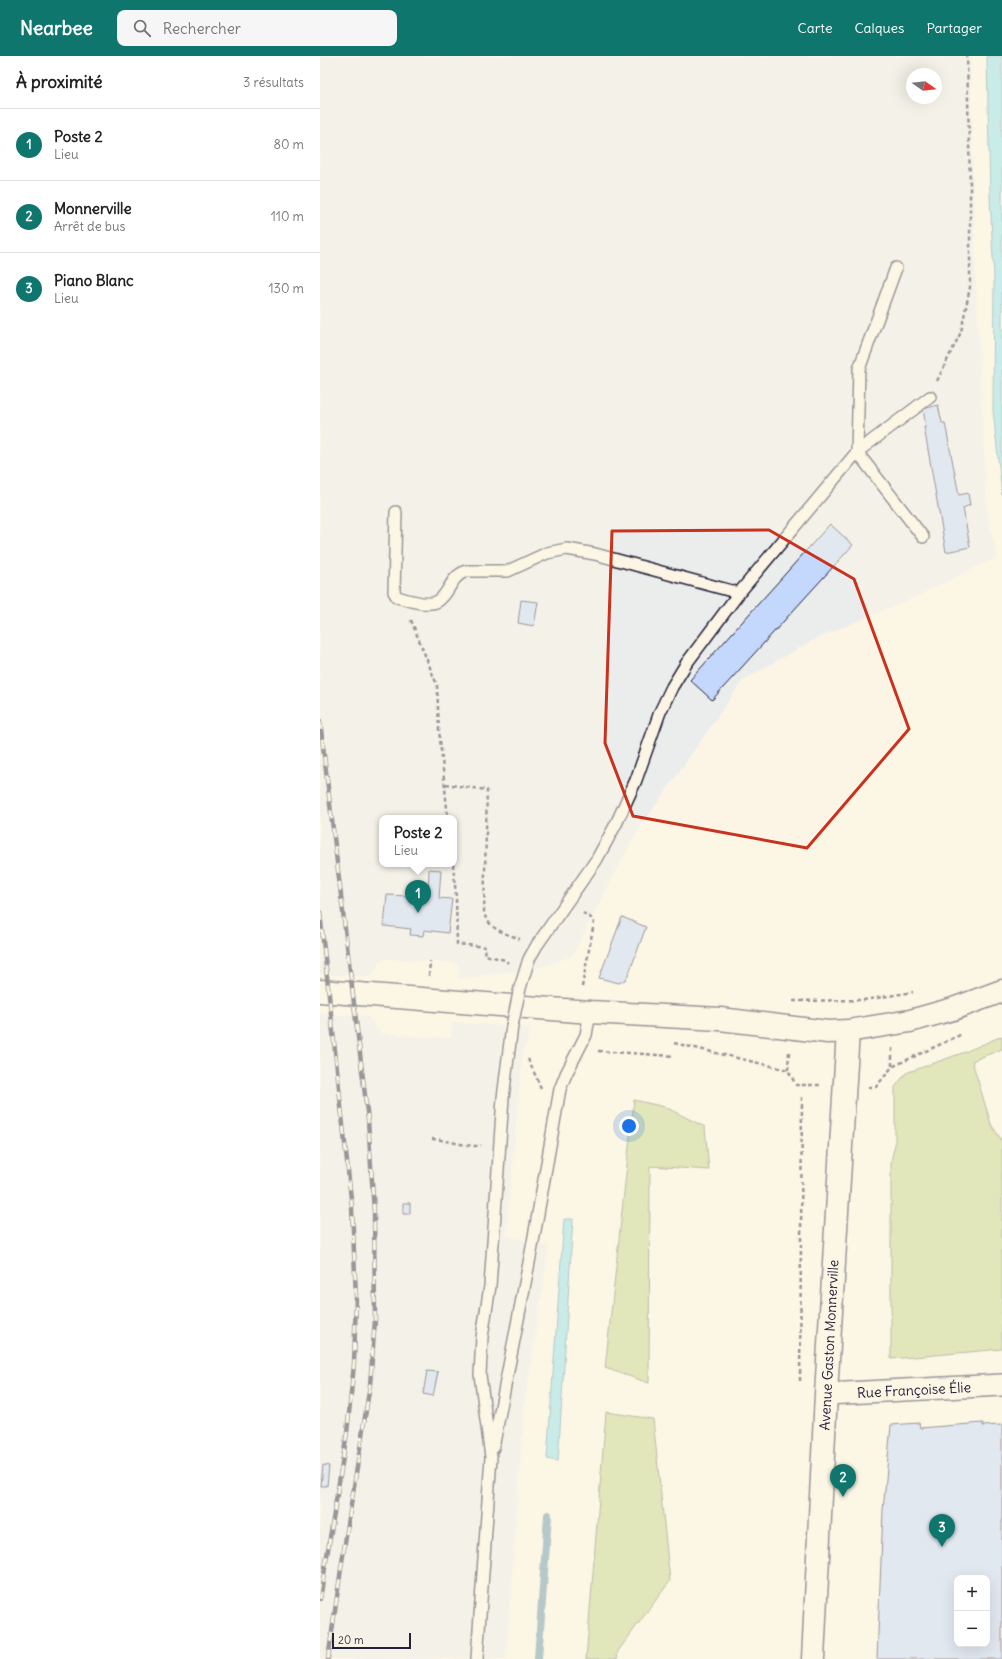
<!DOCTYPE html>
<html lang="fr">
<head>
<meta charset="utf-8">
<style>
  body { margin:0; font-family:Delius,sans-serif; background:#f6f6f6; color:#222 }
  .controls { position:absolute; right:12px; bottom:12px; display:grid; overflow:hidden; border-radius:8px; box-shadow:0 4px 16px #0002 }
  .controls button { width:36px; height:36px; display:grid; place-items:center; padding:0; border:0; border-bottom:1px solid #e0e0e0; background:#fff; color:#222; font:20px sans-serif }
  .compass { position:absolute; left:586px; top:12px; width:36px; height:36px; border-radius:50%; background:#fff; box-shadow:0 4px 16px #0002; rotate:104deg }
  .scale { position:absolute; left:12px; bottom:10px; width:79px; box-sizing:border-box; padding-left:4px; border:2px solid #22223b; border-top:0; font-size:11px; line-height:14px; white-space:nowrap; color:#22223b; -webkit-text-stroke:3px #fcf5e5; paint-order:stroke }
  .you { position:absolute; left:309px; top:1070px; width:14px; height:14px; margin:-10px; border:3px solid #fff; border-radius:50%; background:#1a73e8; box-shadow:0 0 0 6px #1a73e833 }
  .badge { display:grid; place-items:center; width:26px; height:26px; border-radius:50%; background:#0f766e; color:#fff; font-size:13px; font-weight:700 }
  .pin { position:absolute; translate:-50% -33px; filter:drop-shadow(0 1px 2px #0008) }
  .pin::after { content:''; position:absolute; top:21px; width:14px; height:12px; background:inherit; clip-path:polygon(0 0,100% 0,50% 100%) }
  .popup { position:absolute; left:59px; top:759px; width:78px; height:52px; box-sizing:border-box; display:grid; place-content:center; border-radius:8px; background:#fff; filter:drop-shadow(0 1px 3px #0005); font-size:13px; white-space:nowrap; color:#767676 }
  .popup b { font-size:15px; color:#222 }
  .popup::after { content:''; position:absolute; left:50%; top:100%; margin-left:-8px; border:8px solid transparent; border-top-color:#fff }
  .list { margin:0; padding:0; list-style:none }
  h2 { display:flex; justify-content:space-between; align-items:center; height:52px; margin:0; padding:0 16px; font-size:17px }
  h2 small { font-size:13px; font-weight:400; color:#767676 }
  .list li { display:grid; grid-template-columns:26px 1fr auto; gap:12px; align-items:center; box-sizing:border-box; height:72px; padding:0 16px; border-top:1px solid #e0e0e0 }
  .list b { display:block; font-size:15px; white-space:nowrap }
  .list p { margin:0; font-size:13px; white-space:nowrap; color:#767676 }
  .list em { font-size:13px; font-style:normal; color:#767676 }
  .icon { flex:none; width:22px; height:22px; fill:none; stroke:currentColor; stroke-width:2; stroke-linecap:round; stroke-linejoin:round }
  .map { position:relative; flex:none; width:682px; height:1603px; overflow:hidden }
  header { display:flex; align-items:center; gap:24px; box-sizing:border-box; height:56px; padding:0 20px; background:#0f766e; color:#fff }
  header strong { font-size:19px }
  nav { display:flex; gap:22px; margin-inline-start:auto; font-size:14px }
  .search { width:280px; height:36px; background:#f6f6f6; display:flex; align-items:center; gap:10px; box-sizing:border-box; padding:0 14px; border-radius:8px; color:#767676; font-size:15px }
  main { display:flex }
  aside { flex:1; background:#fff }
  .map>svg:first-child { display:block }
  .built { fill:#ebecec; fill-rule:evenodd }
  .green { fill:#c0d287; stroke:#717a61 }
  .water { fill:#8fdfea; stroke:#6393a4 }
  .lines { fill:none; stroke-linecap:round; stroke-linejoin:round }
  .stream { stroke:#6393a4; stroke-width:8 }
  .building { fill:#c4d7fd; stroke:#22223b; fill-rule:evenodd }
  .lane-casing { stroke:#22223b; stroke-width:14 }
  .street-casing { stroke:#22223b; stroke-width:24 }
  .secondary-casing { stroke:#22223b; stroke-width:25 }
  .path { stroke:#22223b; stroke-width:2.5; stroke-dasharray:4 3; stroke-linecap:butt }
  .lane { stroke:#fcf5e5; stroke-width:11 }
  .street { stroke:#fcf5e5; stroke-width:21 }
  .secondary { stroke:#fcf5e5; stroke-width:22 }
  .rail-casing { stroke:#22223b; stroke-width:4.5 }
  .rail { stroke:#fcf5e5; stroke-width:3; stroke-dasharray:9; stroke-linecap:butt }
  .lane-bridge-casing { stroke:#22223b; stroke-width:14; stroke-linecap:butt }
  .lane-bridge { stroke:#fcf5e5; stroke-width:11 }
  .marked { fill:none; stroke:#c8321e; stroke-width:3; stroke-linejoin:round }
  .labels { text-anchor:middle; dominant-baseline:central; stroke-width:3; stroke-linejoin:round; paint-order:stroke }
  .street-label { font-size:14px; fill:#22223b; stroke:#fcf5e5 }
</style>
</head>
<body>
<header>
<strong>Nearbee</strong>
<div class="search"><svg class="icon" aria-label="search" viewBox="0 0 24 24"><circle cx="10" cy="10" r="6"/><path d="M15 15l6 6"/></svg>Rechercher</div>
<nav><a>Carte</a><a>Calques</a><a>Partager</a></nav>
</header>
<main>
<aside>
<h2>À proximité<small>3 résultats</small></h2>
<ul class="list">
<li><span class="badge">1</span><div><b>Poste 2</b><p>Lieu</p></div><em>80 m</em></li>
<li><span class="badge">2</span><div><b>Monnerville</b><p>Arrêt de bus</p></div><em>110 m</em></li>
<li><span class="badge">3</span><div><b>Piano Blanc</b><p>Lieu</p></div><em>130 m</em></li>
</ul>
</aside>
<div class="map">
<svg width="682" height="1603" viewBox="0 0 682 1603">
  <rect width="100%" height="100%" fill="#fcf5e5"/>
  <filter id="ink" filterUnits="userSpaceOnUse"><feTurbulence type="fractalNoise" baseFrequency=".025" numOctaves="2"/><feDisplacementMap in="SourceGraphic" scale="8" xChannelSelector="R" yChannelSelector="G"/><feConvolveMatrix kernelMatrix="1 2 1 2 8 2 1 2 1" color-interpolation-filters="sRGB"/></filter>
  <g filter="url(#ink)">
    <!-- built -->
    <path class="built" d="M 0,0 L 650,0 L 656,233 L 667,456 L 677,501 L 593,542 L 495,583 L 423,624 L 315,779 L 252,900 L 221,911 L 139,923 L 138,907 L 70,903 L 61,904 L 50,921 L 0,918 ZM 592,18 L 616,18 L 616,42 L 592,42 ZM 62,762 L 134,762 L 134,808 L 62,808 Z
      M 0,958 L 47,960 L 62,978 L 131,982 L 132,966 L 211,972 L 205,992 L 203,993 L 186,1180 L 229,1190 L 204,1350 L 186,1603 L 0,1603 Z"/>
    <!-- green -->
    <path class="green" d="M 682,980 L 682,993 L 652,1005 L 671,1068 L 682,1085 L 682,1293 L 571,1303 L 571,1105 L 575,1089 L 575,1031 L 586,1017 L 645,996 Z
      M 314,1044 L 345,1051 L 385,1071 L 389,1114 L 330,1110 L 329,1327 L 285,1312 Z
      M 286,1356 L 333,1363 L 350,1525 L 298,1595 L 297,1603 L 266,1603 Z"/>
    <!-- water -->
    <path class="water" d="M 667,0 L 682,0 L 682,439 L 673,354 L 674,223 L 670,140 Z
      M 244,1163 L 253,1163 L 238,1405 L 227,1403 Z"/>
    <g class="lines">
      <!-- stream -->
      <path class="stream" d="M 218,1603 L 228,1459"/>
    </g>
    <!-- building -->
    <path class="building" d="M 618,349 L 622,367 L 625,367 L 639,439 L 648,437 L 650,449 L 643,452 L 650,491 L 626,496 L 604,371 L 606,371 L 603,353 Z
      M 510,468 L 533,489 L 392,644 L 370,624 Z
      M 201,544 L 218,546 L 214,570 L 198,567 Z
      M 109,813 L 121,814 L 119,842 L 132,843 L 128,877 L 104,874 L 103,880 L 90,879 L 91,873 L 64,870 L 67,839 L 108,841 Z
      M 302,861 L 326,871 L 308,920 L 305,924 L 299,927 L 279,922 Z
      M 83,1147 L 90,1147 L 90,1158 L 83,1158 Z
      M 107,1315 L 118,1316 L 113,1340 L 103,1338 Z
      M 599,1367 L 600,1372 L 663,1367 L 663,1370 L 682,1369 L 682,1603 L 557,1603 L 563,1455 L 571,1369 ZM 637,1522 L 667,1522 L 667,1588 L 637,1588 Z
      M 3,1409 L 9,1410 L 7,1430 L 1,1430 Z"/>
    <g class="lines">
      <defs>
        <path id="lane" d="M 76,456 L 74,536 L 77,541 C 87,544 109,551 118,545 C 131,536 129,522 146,515 L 188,515 L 227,497 L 247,493 L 275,498 L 419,537
          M 603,481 L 537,396 L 610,341
          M 200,932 L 209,903 L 217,889 L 277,803 L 296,768 L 316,724 L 340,656 L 352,631 L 366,608 L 419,537 L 537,396 L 539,313 L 576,212
          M 173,1392 L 213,1186 L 240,1033 L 246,1018 L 266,979 L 270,956
          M 157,1603 L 171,1401 L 160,1319 L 162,1281 L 170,1230 L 183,1042 L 192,970"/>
        <path id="street" d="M 506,1338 L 682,1329"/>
        <path id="secondary" d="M 0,935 L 270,956 L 400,963 L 508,976 L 528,975 L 590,965 L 633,953 L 682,935
          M 493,1603 L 506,1338 L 528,975"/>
      </defs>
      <!-- lane casing -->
      <use href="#lane" class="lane-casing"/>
      <!-- street casing -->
      <use href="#street" class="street-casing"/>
      <!-- secondary casing -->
      <use href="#secondary" class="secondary-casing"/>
      <!-- path -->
      <path class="path" d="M 617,325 L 641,276 L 650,231 L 650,131 L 647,0
        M 91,564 L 117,629 L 119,674 L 128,762
        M 125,728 L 167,734 L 164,857 C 169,874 185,877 200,883
        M 133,808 L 136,840 L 137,888 L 166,891 L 165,899 L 185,904 L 188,907
        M 109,920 L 110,905
        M 262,931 L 274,867 L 271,862 L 263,857
        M 473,945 L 544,944 L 593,936
        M 354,987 L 468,1014 L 476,1029 L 500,1029
        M 572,992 L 572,1011
        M 278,995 L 354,1000
        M 208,1003 L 221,1032
        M 468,1014 L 469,996
        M 548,1031 L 556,1031 L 572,1011 L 642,978
        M 112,1083 C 124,1083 153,1093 161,1089
        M 480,1325 L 482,1040"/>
      <!-- lane -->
      <use href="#lane" class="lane"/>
      <!-- street -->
      <use href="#street" class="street"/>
      <!-- secondary -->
      <use href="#secondary" class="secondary"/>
      <defs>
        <path id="rail" d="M 0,665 L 48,1064 L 54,1156 L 55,1264 L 50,1329 L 22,1506 L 8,1603
          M 0,856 L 32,1152 L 36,1240 L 34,1308 L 27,1377 L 0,1543"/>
      </defs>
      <!-- rail casing -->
      <use href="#rail" class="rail-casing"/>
      <!-- rail -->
      <use href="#rail" class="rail"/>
      <defs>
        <path id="lane-bridge" d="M 192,970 L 200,932"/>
      </defs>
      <!-- lane-bridge casing -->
      <use href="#lane-bridge" class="lane-bridge-casing"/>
      <!-- lane-bridge -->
      <use href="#lane-bridge" class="lane-bridge"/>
    </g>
  </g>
  <!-- marked area -->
  <path d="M0 0H682V1603H0ZM 449,474 L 534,523 L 589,673 L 487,792 L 313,760 L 285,687 L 292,475 Z" fill="#fcf5e5" fill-opacity=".55" fill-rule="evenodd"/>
  <path class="marked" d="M 449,474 L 534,523 L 589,673 L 487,792 L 313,760 L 285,687 L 292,475 Z"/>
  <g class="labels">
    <!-- street labels -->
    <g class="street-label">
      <text transform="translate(509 1289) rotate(-87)">Avenue Gaston Monnerville</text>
      <text transform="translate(594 1334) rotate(-3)">Rue Françoise Élie</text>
    </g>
  </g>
</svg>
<div class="controls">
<button>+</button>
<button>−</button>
</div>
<svg class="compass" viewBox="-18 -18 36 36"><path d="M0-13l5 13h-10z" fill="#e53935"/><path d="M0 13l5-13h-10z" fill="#767676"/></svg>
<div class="scale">20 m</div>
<div class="you"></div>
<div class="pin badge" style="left:98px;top:857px">1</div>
<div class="popup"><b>Poste 2</b>Lieu</div>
<div class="pin badge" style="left:523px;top:1441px">2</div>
<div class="pin badge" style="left:622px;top:1491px">3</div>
</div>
</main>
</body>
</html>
